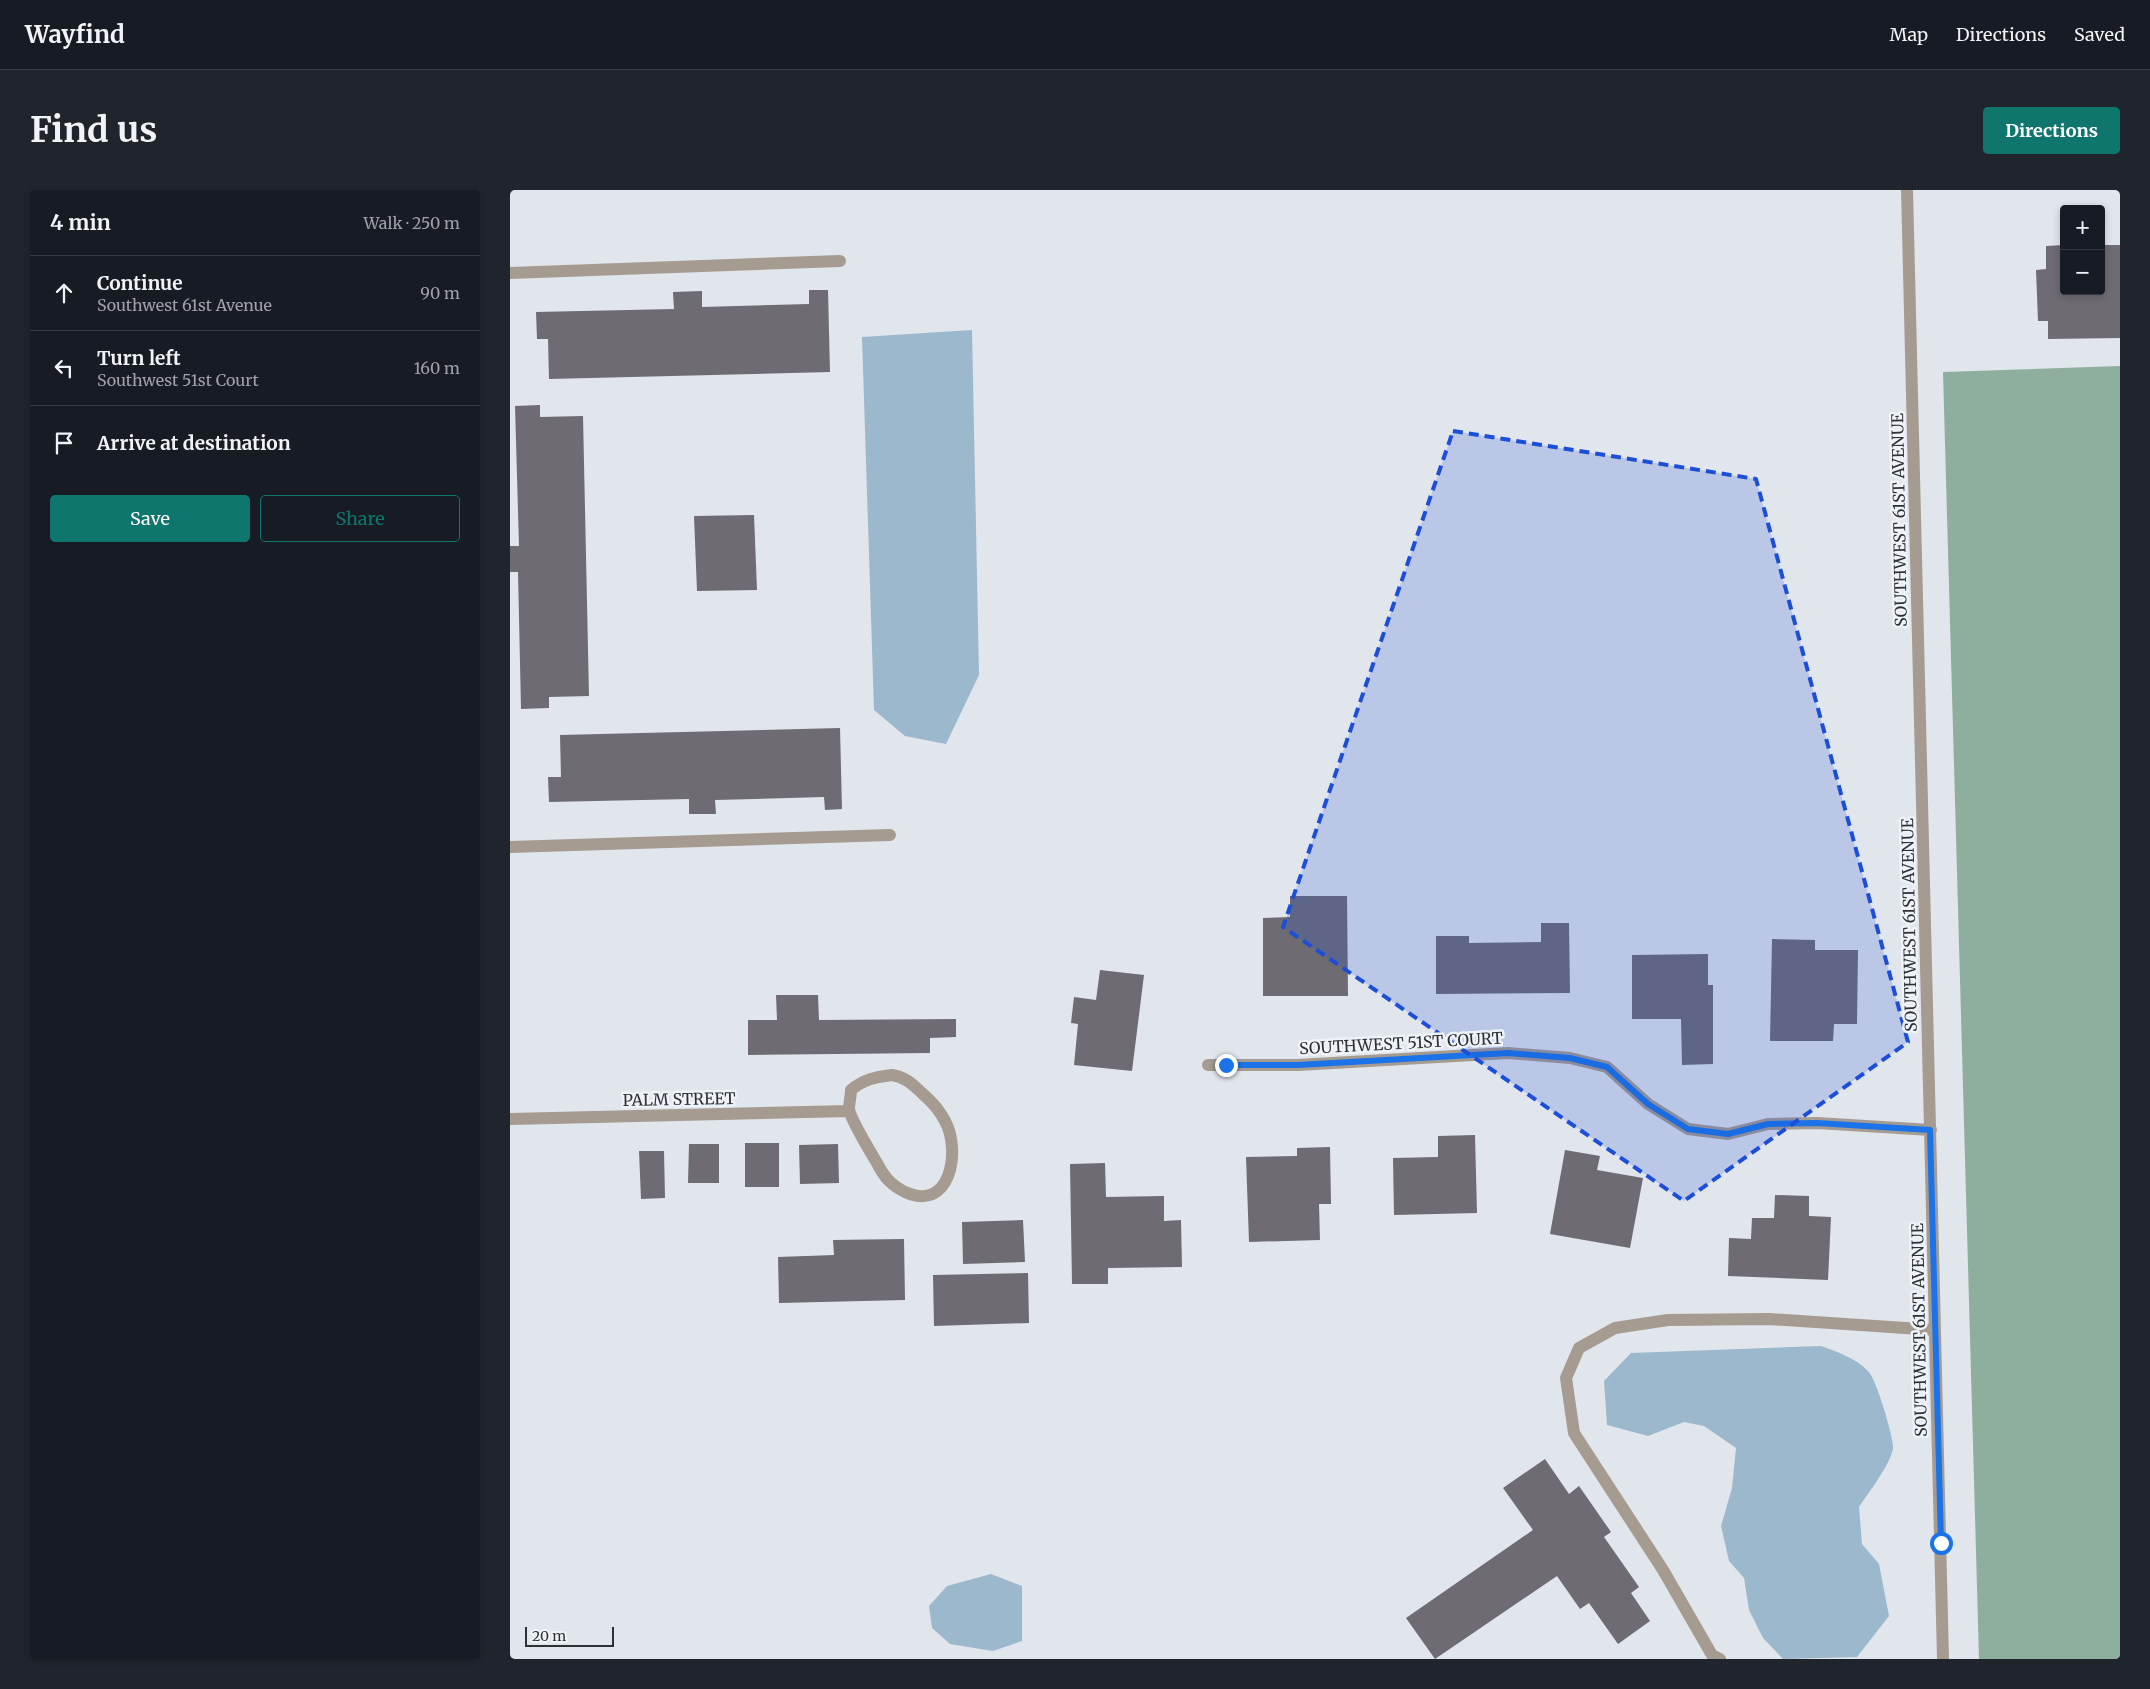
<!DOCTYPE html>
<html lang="en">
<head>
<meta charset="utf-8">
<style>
  body { margin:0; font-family:Merriweather,serif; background:#20242c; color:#f1f3f6 }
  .controls { position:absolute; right:15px; top:15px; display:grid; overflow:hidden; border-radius:5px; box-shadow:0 2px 8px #0003 }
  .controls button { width:45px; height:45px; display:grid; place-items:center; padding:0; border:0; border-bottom:1px solid #363941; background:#171b24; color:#f1f3f6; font:25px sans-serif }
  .scale { position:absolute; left:15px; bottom:12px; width:89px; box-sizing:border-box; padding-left:5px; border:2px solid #2e3033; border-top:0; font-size:14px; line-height:18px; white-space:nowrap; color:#2e3033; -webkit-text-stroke:4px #eef3fa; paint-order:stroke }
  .stop { position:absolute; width:15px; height:15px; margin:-11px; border:4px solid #1a73e8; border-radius:50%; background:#fff }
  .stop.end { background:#1a73e8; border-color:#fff; box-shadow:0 1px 5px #0008 }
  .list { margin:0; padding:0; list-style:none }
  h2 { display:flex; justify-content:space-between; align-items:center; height:65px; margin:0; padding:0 20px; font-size:21px }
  h2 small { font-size:16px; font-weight:400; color:#9ea1a6 }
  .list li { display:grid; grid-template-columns:32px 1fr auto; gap:15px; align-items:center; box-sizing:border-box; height:75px; padding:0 20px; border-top:1px solid #363941 }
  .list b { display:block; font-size:19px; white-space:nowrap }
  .list p { margin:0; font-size:16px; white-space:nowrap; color:#9ea1a6 }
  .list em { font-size:16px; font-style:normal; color:#9ea1a6 }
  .actions { display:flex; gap:10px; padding:15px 20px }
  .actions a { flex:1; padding:11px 0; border:1px solid #0f766e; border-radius:5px; text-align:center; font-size:18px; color:#0f766e }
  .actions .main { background:#0f766e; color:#fff }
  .icon { flex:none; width:28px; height:28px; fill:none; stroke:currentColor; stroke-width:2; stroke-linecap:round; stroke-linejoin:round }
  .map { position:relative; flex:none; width:1610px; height:1469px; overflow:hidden; border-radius:5px }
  header { display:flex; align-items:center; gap:30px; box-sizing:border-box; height:70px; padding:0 25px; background:#171b24; border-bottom:1px solid #363941 }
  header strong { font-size:24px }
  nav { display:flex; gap:28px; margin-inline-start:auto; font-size:18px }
  .intro { display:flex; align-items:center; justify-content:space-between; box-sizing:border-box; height:120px; padding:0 30px }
  h1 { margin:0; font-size:35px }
  .button { padding:12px 22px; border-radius:5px; background:#0f766e; color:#fff; font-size:18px; font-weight:700 }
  main { display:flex; gap:30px; padding:0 30px }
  aside { flex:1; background:#171b24; border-radius:5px; box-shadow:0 2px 8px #0003 }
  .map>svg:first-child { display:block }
  .forest { fill:#8faf9e }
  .water { fill:#9cb8cd }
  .building { fill:#6e6b72 }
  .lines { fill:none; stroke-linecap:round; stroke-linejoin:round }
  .minor { stroke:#a59b90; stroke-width:12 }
  .route { stroke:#1a73e8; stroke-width:6 }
  .marked { fill:#1d4ed8; fill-opacity:0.2; stroke:#1d4ed8; stroke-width:4; stroke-dasharray:10 6; stroke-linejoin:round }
  .labels { text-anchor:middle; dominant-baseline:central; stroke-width:5; stroke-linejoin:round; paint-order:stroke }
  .street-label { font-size:16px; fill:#2e3033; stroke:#eef3fa }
</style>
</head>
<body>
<header>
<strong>Wayfind</strong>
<nav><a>Map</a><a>Directions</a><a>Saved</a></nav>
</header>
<div class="intro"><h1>Find us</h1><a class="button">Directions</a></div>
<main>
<aside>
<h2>4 min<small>Walk · 250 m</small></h2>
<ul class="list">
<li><svg class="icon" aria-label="ahead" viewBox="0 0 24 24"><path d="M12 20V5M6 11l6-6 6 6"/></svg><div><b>Continue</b><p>Southwest 61st Avenue</p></div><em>90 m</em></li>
<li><svg class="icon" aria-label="left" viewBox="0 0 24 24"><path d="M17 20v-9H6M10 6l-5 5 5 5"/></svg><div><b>Turn left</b><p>Southwest 51st Court</p></div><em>160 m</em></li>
<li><svg class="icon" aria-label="arrive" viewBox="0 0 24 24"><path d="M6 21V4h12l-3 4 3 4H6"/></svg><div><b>Arrive at destination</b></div></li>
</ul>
<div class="actions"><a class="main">Save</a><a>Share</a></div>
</aside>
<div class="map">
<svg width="1610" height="1469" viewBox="0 0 1610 1469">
  <rect width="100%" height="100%" fill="#e1e5ec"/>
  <!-- forest -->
  <path class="forest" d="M 1610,176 L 1610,1469 L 1469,1469 L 1433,182 Z"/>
  <!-- water -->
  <path class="water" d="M 462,140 L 469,485 L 436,554 L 395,546 L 364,520 L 352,147 Z
    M 1311,1156 C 1327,1162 1346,1168 1358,1181 C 1366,1188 1383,1246 1383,1257 C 1383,1271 1357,1305 1349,1317 L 1352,1354 L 1369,1374 L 1379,1426 L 1347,1467 L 1273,1469 L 1253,1448 L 1239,1420 L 1234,1388 L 1219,1371 L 1211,1336 L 1222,1298 L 1226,1258 L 1194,1236 L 1174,1232 L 1138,1246 L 1097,1235 L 1094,1191 L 1121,1163 Z
    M 481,1384 L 512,1396 L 512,1451 L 483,1461 L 440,1454 L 422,1438 L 419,1416 L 437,1396 Z"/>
  <!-- building -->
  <path class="building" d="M 1554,55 L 1554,101 L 1591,101 L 1591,55 L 1610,55 L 1610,148 L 1538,149 L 1538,131 L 1528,131 L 1526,80 L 1536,79 L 1536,56 Z
    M 299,100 L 318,100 L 320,182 L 39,189 L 38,149 L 27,149 L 26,122 L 164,119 L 163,102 L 192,101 L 192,117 L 299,114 Z
    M 30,215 L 30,227 L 73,226 L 79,506 L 39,507 L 39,518 L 11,519 L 8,382 L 0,382 L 0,356 L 9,356 L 5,216 Z
    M 244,325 L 247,400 L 187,401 L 184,326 Z
    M 330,538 L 332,619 L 315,620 L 314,607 L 205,610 L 206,624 L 179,624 L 179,609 L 39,612 L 38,587 L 51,587 L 50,545 Z
    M 780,706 L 837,706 L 838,806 L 753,806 L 753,728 L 780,727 Z
    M 1031,733 L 1059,733 L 1060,803 L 926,804 L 926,746 L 959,746 L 959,753 L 1031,752 Z
    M 1262,749 L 1305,750 L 1305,760 L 1348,760 L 1347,834 L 1324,834 L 1323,851 L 1260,851 Z
    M 1198,764 L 1198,795 L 1203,795 L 1203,874 L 1172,875 L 1171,829 L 1122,829 L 1122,765 Z
    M 590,780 L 634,785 L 622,881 L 564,875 L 568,834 L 561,833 L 564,807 L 586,810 Z
    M 266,805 L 308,805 L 309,830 L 446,829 L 446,847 L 420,848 L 420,863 L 238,865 L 238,830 L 267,830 Z
    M 965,945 L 967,1023 L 884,1025 L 883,968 L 928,967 L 928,946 Z
    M 235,953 L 269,953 L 269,997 L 235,997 Z
    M 179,954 L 209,954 L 209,993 L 178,993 Z
    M 328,954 L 329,993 L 290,994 L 289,955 Z
    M 820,957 L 821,1014 L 809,1014 L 810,1050 L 739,1052 L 736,967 L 787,966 L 787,958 Z
    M 1055,960 L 1090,966 L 1087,980 L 1133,988 L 1120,1058 L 1040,1044 Z
    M 129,961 L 154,961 L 155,1008 L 131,1009 Z
    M 595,973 L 596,1007 L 654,1006 L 654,1031 L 671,1030 L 672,1077 L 598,1078 L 598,1094 L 562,1094 L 560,974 Z
    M 1265,1005 L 1299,1006 L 1299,1026 L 1321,1027 L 1318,1090 L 1218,1086 L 1219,1048 L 1241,1049 L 1242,1028 L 1264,1028 Z
    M 513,1030 L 515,1072 L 453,1074 L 452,1032 Z
    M 394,1049 L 395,1110 L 269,1113 L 268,1067 L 324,1065 L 323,1050 Z
    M 518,1083 L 519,1133 L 424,1136 L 423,1085 Z
    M 1035,1269 L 1059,1304 L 1069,1296 L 1101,1342 L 1094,1347 L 1129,1397 L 1121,1403 L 1140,1431 L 1108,1454 L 1079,1413 L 1070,1419 L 1047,1386 L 925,1469 L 896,1428 L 1023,1340 L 993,1298 Z"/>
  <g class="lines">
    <!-- minor -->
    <path class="minor" d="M 1397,0 L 1433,1469
      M 0,83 L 330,71
      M 0,657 L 380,645
      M 698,875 L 788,875 L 998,863 L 1060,868 L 1097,877 L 1138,914 L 1178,939 L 1218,944 L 1258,934 L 1307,933 L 1421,940
      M 382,885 C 396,887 403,895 413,904 C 421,911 430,921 435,931 C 451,960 441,1023 395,1002 C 381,995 374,987 367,973 C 361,963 340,928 339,919 C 339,913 341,906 341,900 C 354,889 366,887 382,885 Z
      M 0,929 L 339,921
      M 1210,1469 L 1202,1465 L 1153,1380 L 1064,1243 L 1056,1188 L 1069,1158 L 1105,1138 L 1158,1130 L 1259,1129 L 1425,1140"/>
  </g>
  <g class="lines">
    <!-- route -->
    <path class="route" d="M 716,875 L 788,875 L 998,863 L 1060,868 L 1097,877 L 1138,914 L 1178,939 L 1218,944 L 1258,934 L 1307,933 L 1420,940 L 1431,1353"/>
  </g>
  <!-- marked area -->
  <path class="marked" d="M 943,241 L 1246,289 L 1398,852 L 1174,1011 L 773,737 Z"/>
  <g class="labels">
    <!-- street labels -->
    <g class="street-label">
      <text transform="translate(1389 330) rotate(-91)">SOUTHWEST 61ST AVENUE</text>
      <text transform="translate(1399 735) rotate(-91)">SOUTHWEST 61ST AVENUE</text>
      <text transform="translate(891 853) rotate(-3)">SOUTHWEST 51ST COURT</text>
      <text transform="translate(169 909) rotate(-1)">PALM STREET</text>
      <text transform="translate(1409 1140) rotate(-91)">SOUTHWEST 61ST AVENUE</text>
    </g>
  </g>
</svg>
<div class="controls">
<button>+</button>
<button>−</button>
</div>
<div class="scale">20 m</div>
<div class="stop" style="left:1431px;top:1353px"></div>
<div class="stop end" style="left:716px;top:875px"></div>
</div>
</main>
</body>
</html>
